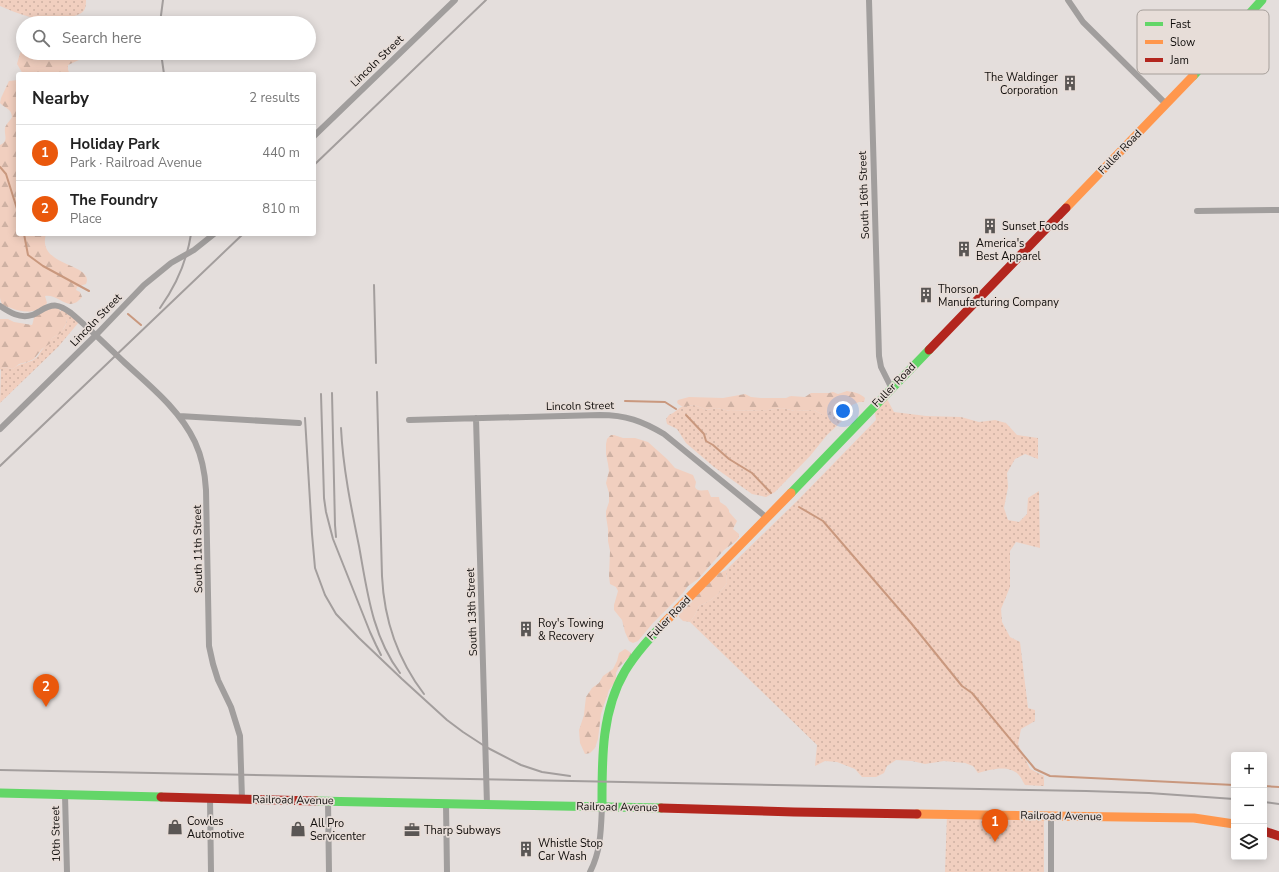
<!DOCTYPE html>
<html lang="en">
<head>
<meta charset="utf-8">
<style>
  body { margin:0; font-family:"Nunito Sans",sans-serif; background:#f6f6f6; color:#222 }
  .controls { position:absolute; right:12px; bottom:12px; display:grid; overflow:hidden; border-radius:4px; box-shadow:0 2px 10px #0003 }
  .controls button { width:36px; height:36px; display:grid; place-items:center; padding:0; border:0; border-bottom:1px solid #e0e0e0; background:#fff; color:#222; font:20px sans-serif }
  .you { position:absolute; left:843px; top:411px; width:14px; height:14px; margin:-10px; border:3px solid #fff; border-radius:50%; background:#1a73e8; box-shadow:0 0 0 6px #1a73e833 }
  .badge { display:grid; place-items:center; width:26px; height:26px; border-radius:50%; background:#ea580c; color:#fff; font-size:13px; font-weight:700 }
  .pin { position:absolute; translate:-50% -33px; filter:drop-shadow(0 1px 2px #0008) }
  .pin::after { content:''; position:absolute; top:21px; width:14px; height:12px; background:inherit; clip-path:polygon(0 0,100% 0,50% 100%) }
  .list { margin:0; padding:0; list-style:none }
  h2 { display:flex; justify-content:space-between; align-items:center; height:52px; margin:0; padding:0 16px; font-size:17px }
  h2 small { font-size:13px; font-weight:400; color:#767676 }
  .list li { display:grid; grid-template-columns:26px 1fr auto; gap:12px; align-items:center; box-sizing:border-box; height:56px; padding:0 16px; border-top:1px solid #e0e0e0 }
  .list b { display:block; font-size:15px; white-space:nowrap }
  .list p { margin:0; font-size:13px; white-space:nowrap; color:#767676 }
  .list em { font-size:13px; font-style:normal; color:#767676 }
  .icon { flex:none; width:22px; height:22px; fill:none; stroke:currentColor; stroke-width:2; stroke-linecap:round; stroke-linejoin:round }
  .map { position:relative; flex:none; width:1279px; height:872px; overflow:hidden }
  .search { position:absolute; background:#fff; box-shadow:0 2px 10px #0003; left:16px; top:16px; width:300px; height:44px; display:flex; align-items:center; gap:10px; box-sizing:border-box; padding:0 14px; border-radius:22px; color:#767676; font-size:15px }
  .panel { position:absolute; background:#fff; box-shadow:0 2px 10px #0003; left:16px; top:72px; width:300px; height:164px; border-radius:4px }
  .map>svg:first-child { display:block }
  .grass { fill:url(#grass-dots) }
  .forest { fill:url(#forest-firs) }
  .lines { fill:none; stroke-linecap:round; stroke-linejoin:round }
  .stream { stroke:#c9987e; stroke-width:2 }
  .street { stroke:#a19e9d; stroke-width:6 }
  .fast { stroke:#63d668; stroke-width:9 }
  .slow { stroke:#ff974d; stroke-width:9 }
  .jam { stroke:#b3261e; stroke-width:9 }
  .rail { stroke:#a39e9d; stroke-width:2 }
  .labels { text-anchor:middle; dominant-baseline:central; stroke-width:3.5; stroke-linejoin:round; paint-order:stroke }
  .street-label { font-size:11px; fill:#100d0b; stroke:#e7ddd8 }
  .poi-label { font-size:11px; fill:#100d0b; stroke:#e7ddd8; text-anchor:start }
  .key { fill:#e7ddd8; stroke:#a69f9a; stroke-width:1 }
  .key-label { font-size:11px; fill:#100d0b }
</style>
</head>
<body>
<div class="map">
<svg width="1279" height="872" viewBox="0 0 1279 872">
  <defs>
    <pattern id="grass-dots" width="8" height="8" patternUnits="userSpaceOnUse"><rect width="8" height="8" fill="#f1cfbf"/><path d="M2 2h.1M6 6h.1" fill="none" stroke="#ceb1a3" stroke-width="1.8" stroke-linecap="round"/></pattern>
    <pattern id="forest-firs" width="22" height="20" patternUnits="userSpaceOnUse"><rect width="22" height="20" fill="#f1cfbf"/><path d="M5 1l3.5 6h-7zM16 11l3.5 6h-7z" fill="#ceb1a3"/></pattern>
  </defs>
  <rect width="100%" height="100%" fill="#e4dedc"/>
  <!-- grass -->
  <path class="grass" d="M 0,0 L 86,0 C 86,12 83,13 72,17 C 69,18 64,20 60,21 C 40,22 18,14 0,6 Z
    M 62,309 L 79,322 L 58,347 L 0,403 L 1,368 L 3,367 L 13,369 C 20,362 29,364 36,358 C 39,356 40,352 42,350 C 46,345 51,344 52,338 C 60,334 66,329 67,319 L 60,312 Z
    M 887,399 L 894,412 L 926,416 L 961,417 L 979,422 L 995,420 L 1006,423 L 1017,435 L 1038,438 L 1038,459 L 1025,454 L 1015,459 L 1007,473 L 1008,487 L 1004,508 L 1008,520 L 1019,522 L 1027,514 L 1028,498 L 1039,491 L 1040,548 L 1016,542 L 1010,551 L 1010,587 L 1001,609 L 1002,622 L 1010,637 L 1020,642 L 1028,708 L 1035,710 L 1035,721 L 1021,729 L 1018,744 L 1030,769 L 1044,776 L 1044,786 L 1025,785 C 1023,782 1021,777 1018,774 C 1007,764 990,770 978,773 L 973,766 L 965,763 L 944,761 L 925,764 L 912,761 L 896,760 L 887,766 L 884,773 L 876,777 L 862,777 L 855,769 L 837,762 L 825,761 L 815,766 L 817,745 L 690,622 L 695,615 L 699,606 C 712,601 719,594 727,583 L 726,570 L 798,500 L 876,420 L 875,412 Z
    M 694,405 L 707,410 L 717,408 L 730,411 L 768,410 L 782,408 L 795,411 L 814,410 L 823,415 L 828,415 L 836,410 L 846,412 L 842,421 L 827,435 L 810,456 L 775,492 L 766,497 L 752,494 L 714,467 L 686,443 L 677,429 L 667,424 L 666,419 L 669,415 L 673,413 L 681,407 Z
    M 947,814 L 1044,815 L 1044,872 L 945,872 Z"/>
  <!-- forest -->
  <path class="forest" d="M 23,50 L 23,53 L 83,53 L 81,59 L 68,65 L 68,70 L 70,74 L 23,74 L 17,64 L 20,53 Z
    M 18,80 L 18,234 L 46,234 C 36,267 95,263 86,284 L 77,287 L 76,290 L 80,292 L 82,297 C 68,314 60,294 45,296 L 47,303 C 39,314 22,313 11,308 C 8,307 4,306 2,304 C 1,302 0,299 0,297 L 0,145 C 9,141 4,136 5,128 C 6,124 10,121 12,117 C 11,108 6,109 0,103 L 1,98 L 9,81 Z
    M 53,308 L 58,308 L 67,319 L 66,324 L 61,333 L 52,338 L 51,343 L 42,349 L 34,359 L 27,362 L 19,364 L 13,369 L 3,367 L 0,370 L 0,319 L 8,319 L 14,322 L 32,325 C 33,323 33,321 34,318 C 37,312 48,309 53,308 Z
    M 847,391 C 853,392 860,393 865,398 L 864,402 L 859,402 L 852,405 L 848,410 L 840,411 L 836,410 L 828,415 L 823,415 L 814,410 L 795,411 L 782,408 L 768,410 L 730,411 L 717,408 L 707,410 L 694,405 L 683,407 L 678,404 L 677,402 L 678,400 L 689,397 L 723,398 L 745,394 L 751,397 L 761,398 L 786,398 L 791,396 L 805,397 L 811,393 L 829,393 L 833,392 L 838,394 Z
    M 611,435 L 614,435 L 623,438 L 635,438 L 648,442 L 667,459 L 675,468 L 693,475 L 696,482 L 695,487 C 697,492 703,490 708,490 L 711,497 L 719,497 L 720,502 L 726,506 L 729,510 L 729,512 L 737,521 L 733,529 L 739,534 L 739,537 L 736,541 L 724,550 L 698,579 L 688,586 L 683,593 L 653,623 L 638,641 L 633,643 L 629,641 L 625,632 L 622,620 L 614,610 L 614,605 L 618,591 L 616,587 L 610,584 L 609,576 L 610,551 L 608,541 L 608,529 L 606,516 L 606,511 L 609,502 L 609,493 L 606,483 L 609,471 L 608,464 L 606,454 L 606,444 L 607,439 Z
    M 726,570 L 727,583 C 719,594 712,601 699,606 L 695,615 L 690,622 L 683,621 L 679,617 L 680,610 L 713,576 Z
    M 625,649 L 627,650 L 631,653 L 631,655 L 619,667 L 616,673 L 616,681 L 609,690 L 601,714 L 598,739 L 595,748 L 590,753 L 585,754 L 580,743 L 579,730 L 584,715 L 585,705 L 586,697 L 592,688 L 599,683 L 603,676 L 613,669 L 617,661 L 619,653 Z"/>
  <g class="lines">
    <!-- stream -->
    <path class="stream" d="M 0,167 L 6,174 L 18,212
      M 24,234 L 28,255 L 43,266 L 89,291
      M 128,314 L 141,325
      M 625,401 L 665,402 L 676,409
      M 686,415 L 704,434 L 706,441 L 713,445 L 729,459 L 752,473 L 771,493
      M 799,507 L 823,521 L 911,623 L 962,686 L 972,693 L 1035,769 L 1050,776 L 1234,785
      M 1264,786 L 1279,787"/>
    <!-- street -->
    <path class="street" d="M 869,0 L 879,356 L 881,367 L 891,387
      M 1068,0 L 1083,22 L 1166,104
      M 314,136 L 455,0
      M 1197,211 L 1279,210
      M 0,306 C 9,312 20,319 32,315 C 34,315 37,312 40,311 C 53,303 59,304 71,313 C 89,328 107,346 125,363 C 150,386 180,410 195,442 C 202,457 205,473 206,490 L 209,646 L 213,664 L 218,680 L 231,707 L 240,736 L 242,799
      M 179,416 L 299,423
      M 476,418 L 487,805
      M 409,420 L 600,415 C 626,415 642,421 664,434 L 766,517
      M 0,429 L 96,335 L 144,285 L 171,263 L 194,250 L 214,234
      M 65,795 L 67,872
      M 210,798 L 211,872
      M 328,801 L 329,872
      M 446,804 L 447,872
      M 1051,815 L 1051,872
      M 590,872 C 601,851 601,829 602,806"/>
    <!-- fast -->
    <path class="fast" d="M 1193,76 L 1262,0
      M 791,493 L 929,350
      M 0,793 L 161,797
      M 316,801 L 661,808
      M 602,806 C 602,760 601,712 625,671 C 636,653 650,638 664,623"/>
    <!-- slow -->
    <path class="slow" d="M 1066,208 L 1193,76
      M 664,623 L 791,493
      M 917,814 L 1194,818 L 1234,824"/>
    <!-- jam -->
    <path class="jam" d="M 929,350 L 1066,208
      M 161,797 L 316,801
      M 661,808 L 794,812 L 917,814
      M 1264,831 L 1279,836"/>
    <!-- rail -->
    <path class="rail" d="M 160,23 L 163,0
      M 161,53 L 164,74
      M 314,165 L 486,0
      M 374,285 L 376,363
      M 160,308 C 175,287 187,260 191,234
      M 377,392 L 382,576 C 384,619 398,660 424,694
      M 332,393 L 335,525 L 336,537
      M 321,394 L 324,498 L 326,512 L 333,539 L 370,632 L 376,645 L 381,655
      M 305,418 L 312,534 L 315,568 L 325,595 L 336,614 L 359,638 L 402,679 L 447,720 L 463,732 L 486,747 L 521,765 L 542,772 L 570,776
      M 341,428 C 343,468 351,507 359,546 C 367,590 372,636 400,673
      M 0,466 L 243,234
      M 0,770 L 1086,791 L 1149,793 L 1234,799
      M 1264,802 L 1279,804"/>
  </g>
  <!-- icons -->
  <defs>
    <symbol id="building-bare" viewBox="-9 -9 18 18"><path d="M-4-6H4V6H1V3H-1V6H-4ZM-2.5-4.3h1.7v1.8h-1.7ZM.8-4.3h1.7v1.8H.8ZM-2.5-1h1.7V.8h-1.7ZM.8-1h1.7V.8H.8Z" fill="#5a5654" stroke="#e7ddd8" stroke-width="2.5" paint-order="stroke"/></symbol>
    <symbol id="shop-bare" viewBox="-9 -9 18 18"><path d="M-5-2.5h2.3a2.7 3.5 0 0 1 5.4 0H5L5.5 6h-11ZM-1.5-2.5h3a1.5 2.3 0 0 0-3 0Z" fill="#5a5654" stroke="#e7ddd8" stroke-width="2.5" paint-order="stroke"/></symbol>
    <symbol id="office-bare" viewBox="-9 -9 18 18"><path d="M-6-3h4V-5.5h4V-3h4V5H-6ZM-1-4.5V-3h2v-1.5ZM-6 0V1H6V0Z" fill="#5a5654" stroke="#e7ddd8" stroke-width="2.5" paint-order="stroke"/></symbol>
  </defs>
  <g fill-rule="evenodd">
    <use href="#building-bare" x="1059" y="72" width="22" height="22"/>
    <use href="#building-bare" x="979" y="215" width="22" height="22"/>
    <use href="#building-bare" x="953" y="238" width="22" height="22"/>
    <use href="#building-bare" x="915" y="284" width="22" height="22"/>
    <use href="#building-bare" x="515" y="618" width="22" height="22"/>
    <use href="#shop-bare" x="164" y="816" width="22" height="22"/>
    <use href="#shop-bare" x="287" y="818" width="22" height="22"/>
    <use href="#office-bare" x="401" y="819" width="22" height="22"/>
    <use href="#building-bare" x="515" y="838" width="22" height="22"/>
  </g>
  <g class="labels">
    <!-- street labels -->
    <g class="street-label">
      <text transform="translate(377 61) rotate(-44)">Lincoln Street</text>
      <text transform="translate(1120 152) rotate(-46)">Fuller Road</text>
      <text transform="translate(864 195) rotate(-92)">South 16th Street</text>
      <text transform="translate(96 320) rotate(-46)">Lincoln Street</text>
      <text transform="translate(894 385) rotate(-46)">Fuller Road</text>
      <text transform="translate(580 406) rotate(-1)">Lincoln Street</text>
      <text transform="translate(198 549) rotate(-91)">South 11th Street</text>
      <text transform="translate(472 612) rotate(-92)">South 13th Street</text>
      <text transform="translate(669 618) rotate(-46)">Fuller Road</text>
      <text transform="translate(293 800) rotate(1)">Railroad Avenue</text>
      <text transform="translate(617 807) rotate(1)">Railroad Avenue</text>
      <text transform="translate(1061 816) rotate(1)">Railroad Avenue</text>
      <text transform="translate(56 834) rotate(-91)">10th Street</text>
    </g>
    <!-- poi labels -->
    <g class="poi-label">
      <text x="1058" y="77" text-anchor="end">The Waldinger<tspan x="1058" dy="13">Corporation</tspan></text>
      <text x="1002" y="226">Sunset Foods</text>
      <text x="976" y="243">America's<tspan x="976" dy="13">Best Apparel</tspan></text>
      <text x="938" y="289">Thorson<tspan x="938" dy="13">Manufacturing Company</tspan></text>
      <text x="538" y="623">Roy's Towing<tspan x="538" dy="13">&amp; Recovery</tspan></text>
      <text x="187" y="821">Cowles<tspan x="187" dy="13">Automotive</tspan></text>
      <text x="310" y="823">All Pro<tspan x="310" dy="13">Servicenter</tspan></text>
      <text x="424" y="830">Tharp Subways</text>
      <text x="538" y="843">Whistle Stop<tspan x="538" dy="13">Car Wash</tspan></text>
    </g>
  </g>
  <!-- legend -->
  <rect x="1137" y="10" width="132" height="64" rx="6" class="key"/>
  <rect x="1145" y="22" width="18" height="4" fill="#63d668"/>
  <rect x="1145" y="40" width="18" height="4" fill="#ff974d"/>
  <rect x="1145" y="58" width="18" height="4" fill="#b3261e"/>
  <g class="key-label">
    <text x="1170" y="28">Fast</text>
    <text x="1170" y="46">Slow</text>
    <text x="1170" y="64">Jam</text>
  </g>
</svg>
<div class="controls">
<button>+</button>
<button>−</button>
<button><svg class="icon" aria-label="layers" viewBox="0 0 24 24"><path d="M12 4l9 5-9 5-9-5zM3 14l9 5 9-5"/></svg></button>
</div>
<div class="you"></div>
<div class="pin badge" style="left:995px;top:842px">1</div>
<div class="pin badge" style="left:46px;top:707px">2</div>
<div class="search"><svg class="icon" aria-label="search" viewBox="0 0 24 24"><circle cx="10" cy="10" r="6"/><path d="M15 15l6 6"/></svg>Search here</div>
<section class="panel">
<h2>Nearby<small>2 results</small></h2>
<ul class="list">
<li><span class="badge">1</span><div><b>Holiday Park</b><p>Park · Railroad Avenue</p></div><em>440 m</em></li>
<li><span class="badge">2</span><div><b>The Foundry</b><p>Place</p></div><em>810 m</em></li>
</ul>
</section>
</div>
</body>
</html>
